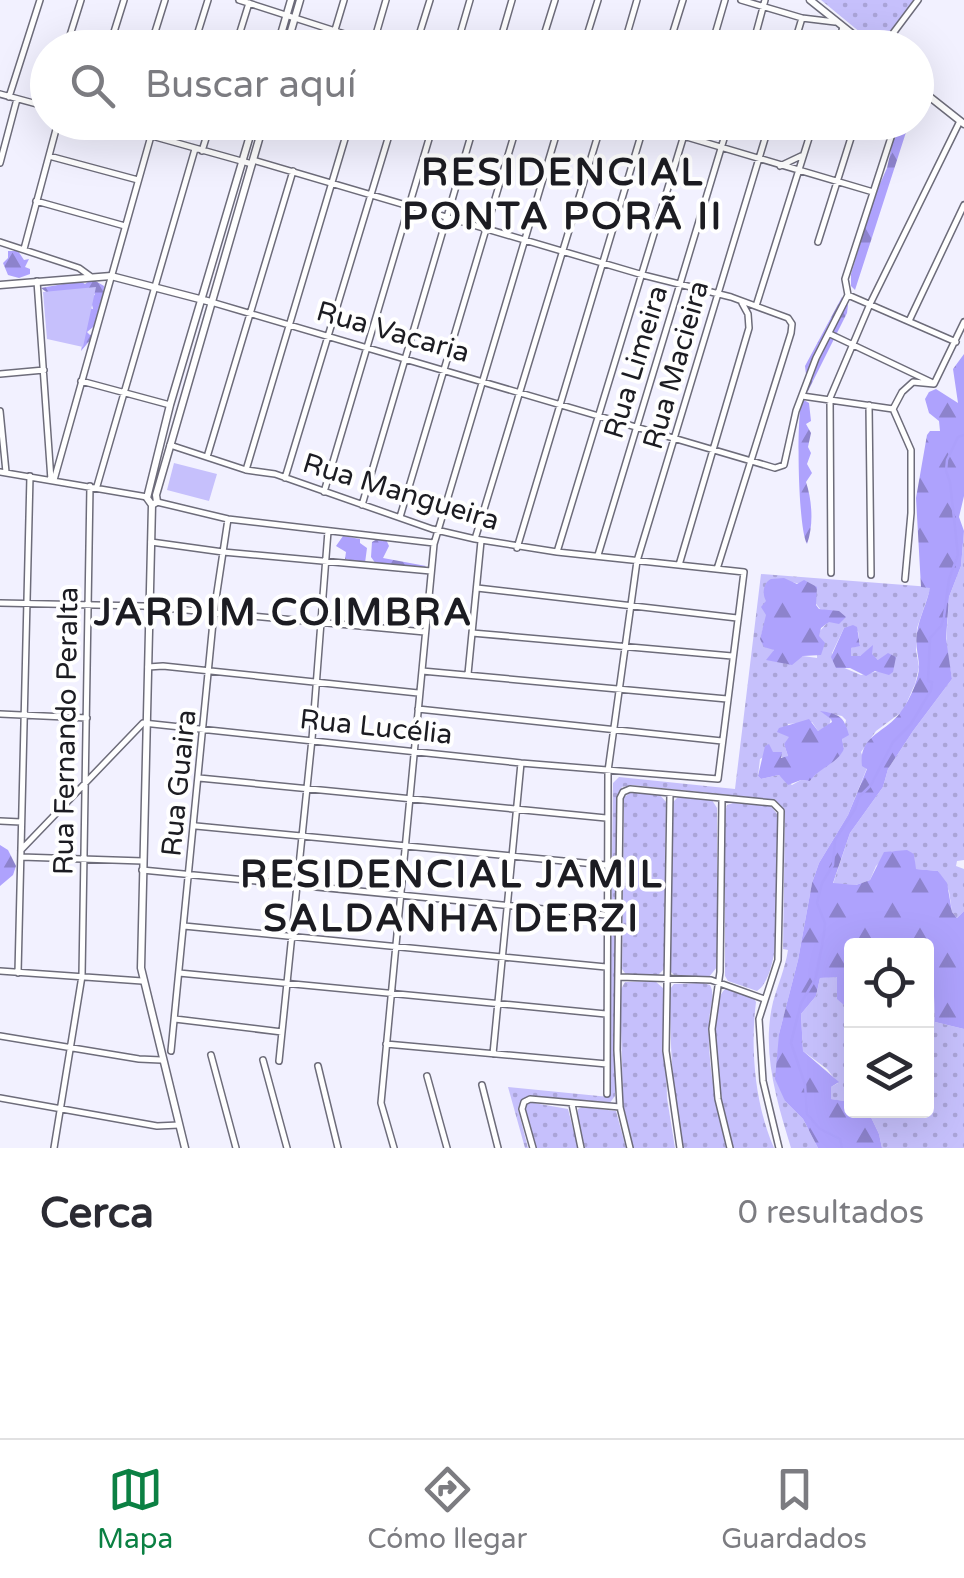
<!DOCTYPE html>
<html lang="es">
<head>
<meta charset="utf-8">
<style>
  body { margin:0; font-family:"Varela Round",sans-serif; background:#f2f2f3; color:#2b2b33 }
  .controls { position:absolute; right:30px; bottom:30px; display:grid; overflow:hidden; border-radius:10px; box-shadow:0 10px 40px #0002 }
  .controls button { width:90px; height:90px; display:grid; place-items:center; padding:0; border:0; border-bottom:2px solid #e1e1e2; background:#fff; color:#2b2b33; font:50px sans-serif }
  .list { margin:0; padding:0; list-style:none }
  h2 { display:flex; justify-content:space-between; align-items:center; height:130px; margin:0; padding:0 40px; font-size:42px }
  h2 small { font-size:32px; font-weight:400; color:#7c7c81 }
  .icon { flex:none; width:55px; height:55px; fill:none; stroke:currentColor; stroke-width:2; stroke-linecap:round; stroke-linejoin:round }
  .map { position:relative; flex:none; width:964px; height:1148px; overflow:hidden }
  .search { position:absolute; background:#fff; box-shadow:0 10px 40px #0002; left:30px; right:30px; top:30px; height:110px; display:flex; align-items:center; gap:25px; box-sizing:border-box; padding:0 35px; border-radius:55px; color:#7c7c81; font-size:38px }
  .sheet { height:290px; background:#fff }
  nav { display:flex; justify-content:space-around; align-items:center; box-sizing:border-box; height:140px; border-top:2px solid #e1e1e2; background:#fff; font-size:28px; color:#7c7c81 }
  nav a { display:grid; justify-items:center; gap:5px }
  nav .on { color:#0b8043 }
  .map>svg:first-child { display:block }
  .grass { fill:url(#grass-dots); fill-rule:evenodd }
  .forest { fill:url(#forest-firs) }
  .pitch { fill:#c6c0fc }
  .lines { fill:none; stroke-linecap:round; stroke-linejoin:round }
  .stream { stroke:#aca0fb; stroke-width:2.5 }
  .street-casing { stroke:#6d6c7a; stroke-width:8 }
  .secondary-casing { stroke:#6d6c7a; stroke-width:9 }
  .street { stroke:#fff; stroke-width:5 }
  .secondary { stroke:#fff; stroke-width:6 }
  .labels { text-anchor:middle; dominant-baseline:central; stroke-width:8; stroke-linejoin:round; paint-order:stroke }
  .street-label { font-size:28px; fill:#1c1c22; stroke:#fff }
  .district-label { font-size:38px; font-weight:bold; letter-spacing:2.5px; fill:#1c1c22; stroke:#fff }
</style>
</head>
<body>
<div class="map">
<svg width="964" height="1148" viewBox="0 0 964 1148">
  <defs>
    <pattern id="grass-dots" width="8" height="8" patternUnits="userSpaceOnUse" patternTransform="scale(2.5)"><rect width="8" height="8" fill="#c6c0fc"/><path d="M2 2h.1M6 6h.1" fill="none" stroke="#aaa4d8" stroke-width="1.8" stroke-linecap="round"/></pattern>
    <pattern id="forest-firs" width="22" height="20" patternUnits="userSpaceOnUse" patternTransform="scale(2.5)"><rect width="22" height="20" fill="#aea2fd"/><path d="M5 1l3.5 6h-7zM16 11l3.5 6h-7z" fill="#8d83cc"/></pattern>
  </defs>
  <rect width="100%" height="100%" fill="#f2f1ff"/>
  <!-- grass -->
  <path class="grass" d="M 821,0 L 914,0 L 878,47 Z
    M 964,531 L 964,860 L 957,861 L 956,866 L 964,869 L 964,911 L 957,918 L 952,912 L 949,891 L 938,871 L 915,869 L 914,854 L 892,851 L 876,866 L 870,880 L 856,885 L 833,884 L 850,833 L 883,787 L 888,769 L 913,731 L 952,679 L 946,645 L 949,597 L 961,566 Z
    M 761,574 L 931,587 L 917,628 L 916,650 L 919,667 L 915,684 L 903,711 L 876,731 L 861,752 L 867,768 L 848,815 L 819,863 L 812,883 L 798,960 L 779,1034 L 785,1101 L 803,1119 L 818,1148 L 791,1148 C 777,1101 761,1052 773,1002 C 778,984 785,969 788,950 L 783,949 L 785,810 L 775,800 L 632,785 L 622,787 L 618,796 L 615,1096 L 609,1104 L 526,1097 L 518,1109 L 528,1148 L 525,1148 L 508,1087 L 609,1097 L 613,783 L 619,777 L 735,789 ZM 776,579 L 801,584 L 820,609 L 836,613 L 819,632 L 817,658 L 803,656 L 787,664 L 779,661 L 772,647 L 760,639 L 767,615 L 766,584 ZM 844,628 L 858,631 L 860,645 L 851,648 L 848,653 L 851,657 L 860,656 L 867,651 L 878,660 L 882,660 L 879,671 L 861,675 L 835,664 L 832,653 ZM 822,712 L 842,716 L 846,720 L 842,739 L 844,749 C 835,763 820,767 810,781 L 801,780 L 792,785 L 779,775 L 761,779 L 758,776 L 760,759 L 773,752 L 785,759 L 788,756 L 784,744 L 790,737 L 788,724 L 812,722 L 818,731 L 829,726 L 831,718 Z
    M 632,792 L 660,795 L 666,802 L 664,969 L 657,976 L 627,976 L 622,969 L 624,797 Z
    M 678,797 L 712,800 L 717,808 L 717,967 L 709,977 L 676,977 L 670,971 L 672,803 Z
    M 733,803 L 771,806 L 777,814 C 777,851 787,972 757,991 L 728,981 L 725,976 L 725,812 L 727,805 Z
    M 927,964 L 933,970 L 935,1022 L 964,1029 L 964,1148 L 882,1148 L 879,1134 L 868,1111 L 926,1110 Z
    M 837,976 L 844,1005 L 851,1007 L 851,1102 L 830,1099 L 831,1087 L 838,1083 L 827,1069 L 803,1051 L 801,1014 L 816,996 L 820,978 Z
    M 655,981 L 664,989 L 667,1098 L 675,1148 L 633,1148 L 623,1103 L 620,991 L 625,982 Z
    M 703,983 L 710,985 C 716,996 709,1009 709,1023 C 707,1065 717,1107 726,1148 L 683,1148 C 672,1095 670,1043 670,989 L 674,984 Z
    M 726,988 L 753,997 L 756,1002 C 750,1049 755,1105 774,1148 L 734,1148 L 732,1143 C 724,1112 700,1011 726,988 Z
    M 528,1102 L 568,1109 L 578,1148 L 534,1148 L 524,1109 Z
    M 582,1107 L 616,1111 L 626,1148 L 585,1148 L 577,1116 L 578,1109 Z"/>
  <!-- forest -->
  <path class="forest" d="M 897,123 L 909,123 L 855,290 L 851,286 L 851,274 L 875,195 L 887,168 Z
    M 8,251 L 18,251 L 24,260 L 29,259 L 25,267 L 30,269 L 30,274 L 19,278 L 8,275 L 3,263 L 8,258 Z
    M 92,279 L 104,286 C 104,299 95,309 98,323 L 87,332 L 90,335 L 96,331 L 98,338 L 92,338 L 81,351 L 89,308 L 93,309 L 90,296 L 95,295 L 93,291 L 49,294 L 41,288 L 80,281 L 85,284 Z
    M 842,297 L 848,305 L 847,313 L 808,391 L 805,366 Z
    M 964,354 L 964,496 L 959,517 L 964,531 L 961,566 L 949,597 L 946,639 L 952,679 L 913,731 L 888,769 L 883,787 L 850,833 L 833,883 L 856,885 L 870,880 L 884,852 L 907,850 L 914,854 L 916,869 L 938,871 L 947,883 L 952,912 L 957,918 L 964,911 L 964,1029 L 935,1022 L 933,970 L 927,964 L 926,946 L 852,946 L 851,1007 L 844,1005 L 837,999 L 837,977 L 820,978 L 816,996 L 801,1014 L 803,1051 L 839,1082 L 831,1087 L 831,1099 L 851,1102 L 852,1110 L 868,1111 L 879,1134 L 882,1148 L 818,1148 L 803,1119 L 785,1101 L 775,1079 L 779,1034 L 798,960 L 812,883 L 819,863 L 848,815 L 867,769 L 862,766 C 858,736 885,733 900,713 C 909,702 920,678 919,664 C 918,653 915,644 917,633 C 919,618 927,603 930,588 L 921,587 L 916,498 L 927,435 L 930,431 L 940,431 L 939,421 L 929,413 L 925,399 L 929,392 L 936,389 L 958,403 L 953,369 Z
    M 802,399 L 809,403 L 811,421 L 806,424 L 811,433 L 808,447 L 811,453 L 807,464 L 812,473 L 806,482 C 812,500 814,525 807,544 C 798,529 796,419 802,399 Z
    M 384,535 L 389,546 L 383,558 L 426,566 L 423,569 L 376,564 L 371,557 L 372,542 Z
    M 343,536 L 360,539 L 360,543 L 367,548 L 365,563 L 345,559 L 346,552 L 336,546 Z
    M 784,578 L 797,584 L 804,580 L 817,587 L 816,605 L 819,609 L 839,611 L 846,617 L 839,624 L 829,622 L 821,628 L 819,636 L 825,643 L 821,655 L 803,656 L 792,665 L 766,660 L 774,650 L 764,647 L 760,639 L 766,615 L 761,607 L 766,601 C 762,594 763,583 771,579 Z
    M 853,625 L 857,627 L 860,646 L 851,648 L 851,656 L 860,656 L 873,645 L 872,654 L 878,660 L 888,653 L 896,657 L 893,672 L 889,675 L 875,671 L 866,676 L 850,668 L 836,668 L 831,657 L 844,628 Z
    M 820,711 C 839,714 844,716 849,735 L 842,739 L 844,749 C 837,764 820,767 810,781 L 801,780 L 788,785 L 779,775 L 761,779 L 758,776 L 765,746 L 769,744 L 773,752 L 782,752 L 781,758 L 788,756 L 784,744 L 789,737 L 777,732 L 779,728 L 809,719 L 818,731 L 832,722 L 831,719 Z
    M 0,845 L 8,850 L 16,866 L 13,875 L 0,886 Z"/>
  <!-- pitch -->
  <path class="pitch" d="M 96,287 L 83,347 L 47,339 L 43,292 Z
    M 174,463 L 217,474 L 209,501 L 167,490 Z"/>
  <g class="lines">
    <!-- stream -->
    <path class="stream" d="M 842,1148 L 840,1139 L 820,1129 L 807,1114 L 805,1084 L 791,1043 L 801,1003 L 816,978 L 824,934 L 825,923 L 817,903 L 822,883 L 833,865 L 835,840 L 855,809 L 859,797 L 871,785 L 893,742 L 911,724 L 931,690 L 932,682 L 928,681 L 930,638 L 941,626 L 944,617 L 949,579 L 958,555 L 950,482 L 946,471 L 947,460 L 958,437 L 964,435"/>
    <defs>
      <path id="street" d="M 239,0 L 388,48
        M 741,0 L 802,18 L 835,22
        M 335,30 L 344,0
        M 66,48 L 81,0
        M 109,48 L 124,0
        M 150,48 L 165,0
        M 193,48 L 208,0
        M 235,48 L 249,3
        M 372,48 L 386,0
        M 415,48 L 430,0
        M 456,48 L 470,0
        M 498,48 L 512,0
        M 540,48 L 555,0
        M 583,48 L 598,0
        M 623,48 L 637,0
        M 668,48 L 683,0
        M 711,48 L 725,0
        M 752,48 L 765,0
        M 793,48 L 802,18
        M 837,48 L 843,27
        M 882,48 L 918,0
        M 0,94 L 48,107
        M 9,97 L 40,0
        M 102,122 L 252,164
        M 636,122 L 873,192
        M 165,139 L 170,122
        M 202,151 L 211,122
        M 49,156 L 138,180
        M 253,160 L 643,275 L 731,297 L 788,318 L 792,324 L 791,333 L 717,569
        M 0,163 L 17,99
        M 780,166 L 801,156
        M 36,201 L 125,226
        M 0,242 L 79,268 L 90,276
        M 818,242 L 856,122
        M 24,249 L 58,122
        M 37,281 L 51,480
        M 848,295 L 956,342
        M 211,302 L 775,468 L 784,465 L 796,411 L 816,358 L 848,295 L 845,279 L 896,122
        M 756,306 L 814,122
        M 909,321 L 964,205
        M 830,334 L 931,382
        M 0,374 L 44,370
        M 81,381 L 170,405
        M 802,396 L 893,409 L 911,450 L 911,513 L 905,579
        M 869,405 L 871,575
        M 893,409 L 902,392 L 913,382 L 934,384 L 964,322
        M 0,411 L 6,472
        M 207,457 L 293,171
        M 246,470 L 350,122
        M 0,472 L 147,497
        M 285,478 L 393,122
        M 54,480 L 151,136
        M 97,486 L 195,149
        M 324,492 L 434,122
        M 157,502 L 228,519 L 434,543
        M 362,505 L 475,122
        M 400,517 L 518,122
        M 475,539 L 602,122
        M 151,542 L 223,552 L 431,571
        M 517,548 L 645,122
        M 557,552 L 688,122
        M 598,555 L 729,122
        M 679,565 L 749,328 L 748,314 L 742,303
        M 831,573 L 830,398 L 870,304 L 960,121
        M 477,588 L 737,618
        M 0,603 L 143,606 L 425,632
        M 472,633 L 732,656
        M 148,667 L 163,666 L 418,693
        M 422,671 L 727,699
        M 468,674 L 481,541
        M 418,709 L 722,741
        M 0,714 L 87,718
        M 199,778 L 606,818
        M 670,793 L 666,1051 L 680,1148
        M 722,799 L 720,972 L 712,1029 L 718,1099 L 730,1148
        M 0,821 L 21,822
        M 196,826 L 606,865
        M 21,850 L 143,723 L 521,763 L 718,779 L 744,572 L 557,552 L 475,539 L 432,529 L 275,474 L 246,470 L 170,445
        M 21,857 L 143,861
        M 142,870 L 606,915
        M 184,926 L 606,967
        M 0,971 L 142,981
        M 18,973 L 30,476
        M 179,973 L 606,1014
        M 620,977 L 711,980 L 764,999
        M 175,1019 L 282,1032
        M 0,1036 L 139,1059 L 161,1060
        M 386,1044 L 607,1064
        M 171,1051 L 214,612 L 228,519
        M 493,1054 L 521,763
        M 211,1055 L 236,1148
        M 263,1060 L 287,1148
        M 279,1061 L 312,739 L 328,531
        M 318,1066 L 338,1148
        M 427,1076 L 447,1148
        M 482,1085 L 498,1148
        M 607,1094 L 608,771 L 637,561 L 770,122
        M 0,1098 L 157,1126 L 179,1125
        M 572,1104 L 581,1148
        M 54,1148 L 82,976 L 90,486
        M 394,1148 L 381,1103 L 434,544 L 560,122
        M 533,1148 L 522,1109 L 524,1102 L 530,1099 L 620,1107
        M 630,1148 L 620,1107 L 617,1050 L 620,798 L 623,792 L 630,789 L 773,803 L 781,811 L 778,960 L 759,1019 L 763,1081 L 779,1148"/>
      <path id="secondary" d="M 810,0 L 870,48
        M 277,48 L 291,0
        M 286,48 L 300,0
        M 916,86 L 964,124
        M 0,285 L 111,276 L 211,302
        M 152,505 L 147,498 L 170,405 L 254,122
        M 185,1148 L 141,968 L 152,505 L 157,502 L 156,495 L 264,122"/>
    </defs>
    <!-- street casing -->
    <use href="#street" class="street-casing"/>
    <!-- secondary casing -->
    <use href="#secondary" class="secondary-casing"/>
    <!-- street -->
    <use href="#street" class="street"/>
    <!-- secondary -->
    <use href="#secondary" class="secondary"/>
  </g>
  <g class="labels">
    <!-- street labels -->
    <g class="street-label">
      <text transform="translate(393 332) rotate(16)">Rua Vacaria</text>
      <text transform="translate(636 362) rotate(-73)">Rua Limeira</text>
      <text transform="translate(676 365) rotate(-74)">Rua Macieira</text>
      <text transform="translate(401 492) rotate(17)">Rua Mangueira</text>
      <text transform="translate(376 727) rotate(6)">Rua Lucélia</text>
      <text transform="translate(66 731) rotate(-89)">Rua Fernando Peralta</text>
      <text transform="translate(179 783) rotate(-84)">Rua Guaira</text>
    </g>
    <!-- district labels -->
    <g class="district-label">
      <text x="563" y="173">RESIDENCIAL<tspan x="563" dy="44">PONTA PORÃ II</tspan></text>
      <text x="284" y="613">JARDIM COIMBRA</text>
      <text x="452" y="875">RESIDENCIAL JAMIL<tspan x="452" dy="44">SALDANHA DERZI</tspan></text>
    </g>
  </g>
</svg>
<div class="controls">
<button><svg class="icon" aria-label="locate" viewBox="0 0 24 24"><circle cx="12" cy="12" r="6"/><path d="M12 2v4M12 18v4M2 12h4M18 12h4"/></svg></button>
<button><svg class="icon" aria-label="layers" viewBox="0 0 24 24"><path d="M12 4l9 5-9 5-9-5zM3 14l9 5 9-5"/></svg></button>
</div>
<div class="search"><svg class="icon" aria-label="search" viewBox="0 0 24 24"><circle cx="10" cy="10" r="6"/><path d="M15 15l6 6"/></svg>Buscar aquí</div>
</div>
<section class="sheet">
<h2>Cerca<small>0 resultados</small></h2>
<ul class="list">
</ul>
</section>
<nav>
<a class="on"><svg class="icon" aria-label="map" viewBox="0 0 24 24"><path d="M3 6l6-2 6 2 6-2v14l-6 2-6-2-6 2zM9 4v14M15 6v14"/></svg>Mapa</a>
<a><svg class="icon" aria-label="directions" viewBox="0 0 24 24"><path d="M12 3l9 9-9 9-9-9zM9 14v-3h6M13 9l2 2-2 2"/></svg>Cómo llegar</a>
<a><svg class="icon" aria-label="saved" viewBox="0 0 24 24"><path d="M7 4h10v16l-5-4-5 4z"/></svg>Guardados</a>
</nav>
</body>
</html>
